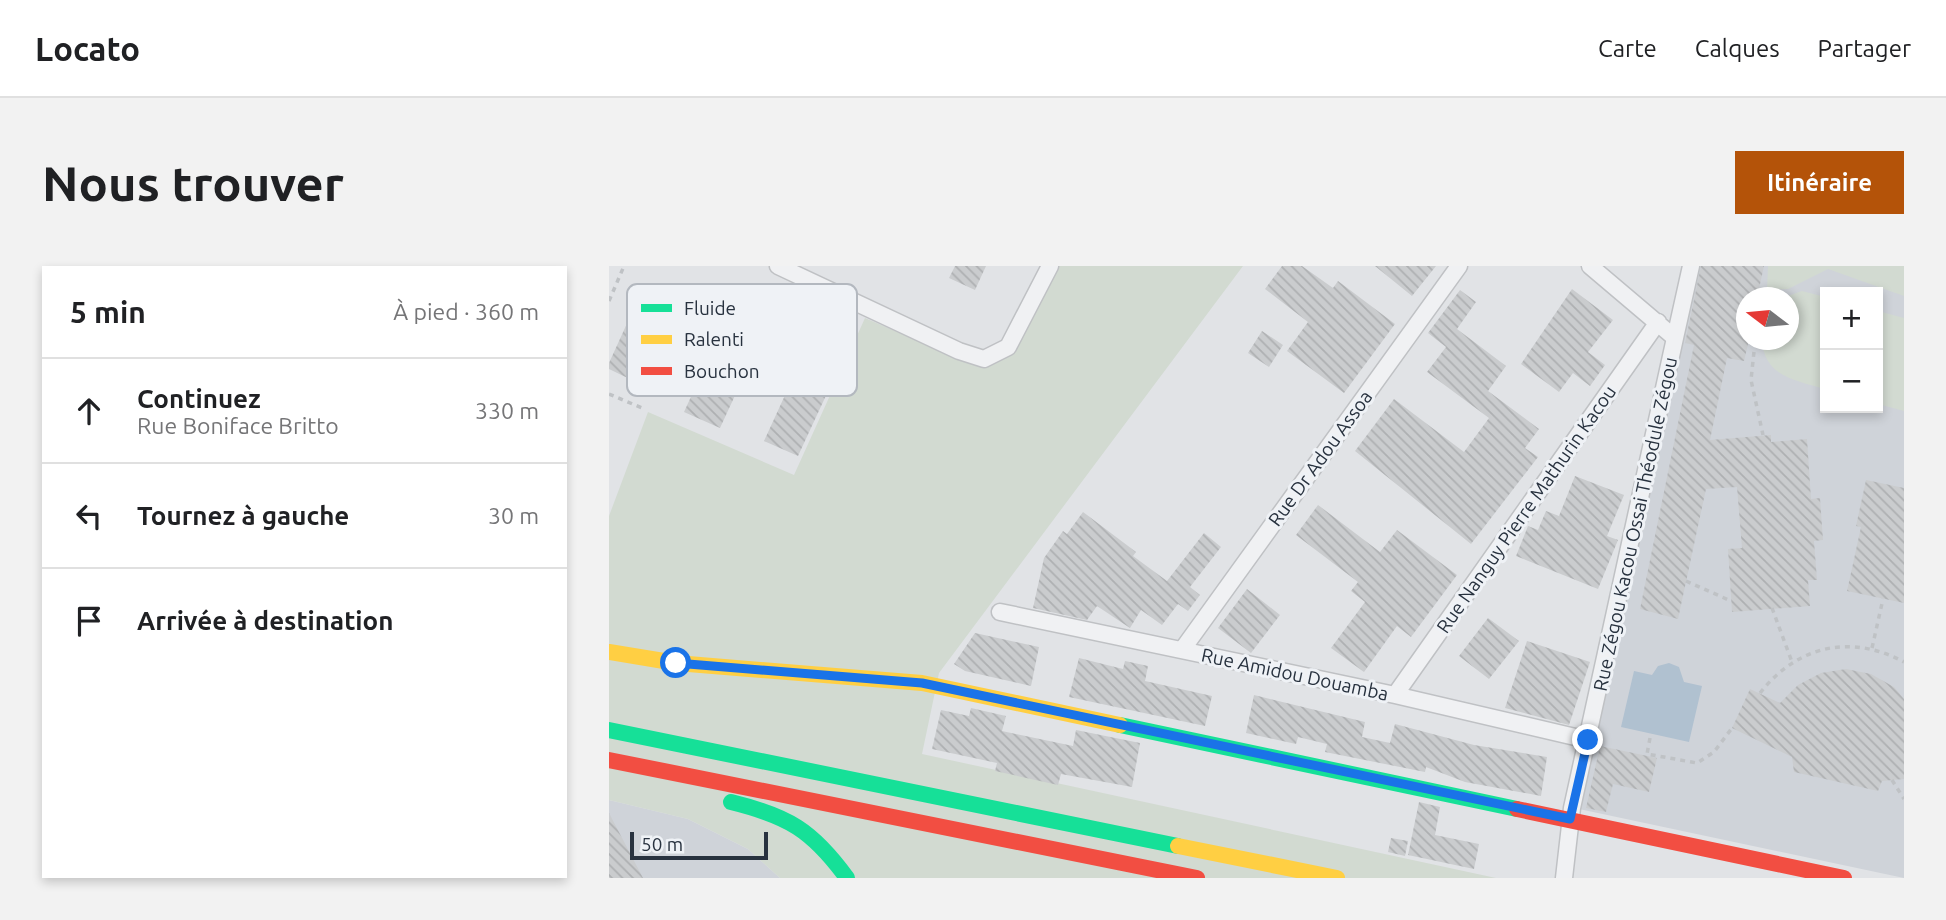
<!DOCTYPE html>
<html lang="fr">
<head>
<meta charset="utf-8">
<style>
  body { margin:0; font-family:Ubuntu,sans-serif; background:#f2f2f2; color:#202124 }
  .controls { position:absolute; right:21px; top:21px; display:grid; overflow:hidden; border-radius:0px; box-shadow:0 4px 10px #0003 }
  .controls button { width:63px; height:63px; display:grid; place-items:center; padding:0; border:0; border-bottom:2px solid #e0e0e0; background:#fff; color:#202124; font:35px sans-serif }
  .compass { position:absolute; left:1127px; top:21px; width:63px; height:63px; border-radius:50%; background:#fff; box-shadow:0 4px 10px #0003; rotate:286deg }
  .scale { position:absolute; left:21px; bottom:18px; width:138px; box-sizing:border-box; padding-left:7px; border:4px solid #28323f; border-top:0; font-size:19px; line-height:24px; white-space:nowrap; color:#28323f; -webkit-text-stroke:5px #eff2f6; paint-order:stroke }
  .stop { position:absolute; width:21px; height:21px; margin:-16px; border:5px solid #1a73e8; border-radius:50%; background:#fff }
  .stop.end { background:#1a73e8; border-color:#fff; box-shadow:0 2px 7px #0008 }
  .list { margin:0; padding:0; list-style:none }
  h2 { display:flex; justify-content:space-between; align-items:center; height:91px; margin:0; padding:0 28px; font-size:30px }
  h2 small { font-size:23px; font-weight:400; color:#757577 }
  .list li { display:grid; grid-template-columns:46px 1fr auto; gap:21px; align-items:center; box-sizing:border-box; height:105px; padding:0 28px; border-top:2px solid #e0e0e0 }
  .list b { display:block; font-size:26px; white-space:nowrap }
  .list p { margin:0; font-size:23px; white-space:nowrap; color:#757577 }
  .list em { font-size:23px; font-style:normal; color:#757577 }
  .icon { flex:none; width:38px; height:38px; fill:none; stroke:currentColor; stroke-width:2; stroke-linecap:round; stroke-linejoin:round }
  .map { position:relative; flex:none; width:1295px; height:612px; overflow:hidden; border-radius:0px }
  header { display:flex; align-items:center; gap:42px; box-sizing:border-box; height:98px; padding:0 35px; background:#fff; border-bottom:2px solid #e0e0e0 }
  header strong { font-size:33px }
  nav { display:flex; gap:38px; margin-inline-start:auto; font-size:24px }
  .intro { display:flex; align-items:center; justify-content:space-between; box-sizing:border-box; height:168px; padding:0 42px }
  h1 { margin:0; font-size:49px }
  .button { padding:18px 32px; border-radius:0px; background:#b45309; color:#fff; font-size:24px; font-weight:700 }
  main { display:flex; gap:42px; padding:0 42px }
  aside { flex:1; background:#fff; border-radius:0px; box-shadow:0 4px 10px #0003 }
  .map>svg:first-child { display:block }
  .built { fill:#cfd3d9; fill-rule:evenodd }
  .grass { fill:#d2dad1 }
  .water { fill:#b0c1d0 }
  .building { fill:url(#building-back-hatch) }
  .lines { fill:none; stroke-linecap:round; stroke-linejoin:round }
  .street-casing { stroke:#bfc1c4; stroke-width:19 }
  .path { stroke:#bfc2c5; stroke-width:3.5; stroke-dasharray:5 5; stroke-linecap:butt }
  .street { stroke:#f0f1f3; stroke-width:16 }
  .fast { stroke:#16e098; stroke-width:16 }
  .slow { stroke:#ffcf43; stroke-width:16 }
  .jam { stroke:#f24e42; stroke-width:16 }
  .route { stroke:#1a73e8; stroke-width:9 }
  .labels { text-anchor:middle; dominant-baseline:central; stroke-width:6; stroke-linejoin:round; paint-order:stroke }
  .street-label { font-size:19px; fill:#28323f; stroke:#eff2f6 }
  .key { fill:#eff2f6; stroke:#b3b8bf; stroke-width:2 }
  .key-label { font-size:19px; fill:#28323f }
</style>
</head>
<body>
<header>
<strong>Locato</strong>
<nav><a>Carte</a><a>Calques</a><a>Partager</a></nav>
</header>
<div class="intro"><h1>Nous trouver</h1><a class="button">Itinéraire</a></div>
<main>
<aside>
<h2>5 min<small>À pied · 360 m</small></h2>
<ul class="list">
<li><svg class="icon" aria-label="ahead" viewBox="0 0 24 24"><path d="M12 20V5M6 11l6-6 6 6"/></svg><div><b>Continuez</b><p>Rue Boniface Britto</p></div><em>330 m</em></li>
<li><svg class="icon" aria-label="left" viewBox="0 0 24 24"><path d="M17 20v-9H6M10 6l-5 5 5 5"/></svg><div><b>Tournez à gauche</b></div><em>30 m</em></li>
<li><svg class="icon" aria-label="arrive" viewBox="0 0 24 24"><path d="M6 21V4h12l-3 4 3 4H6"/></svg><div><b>Arrivée à destination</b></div></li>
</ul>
</aside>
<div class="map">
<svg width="1295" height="612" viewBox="0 0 1295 612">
  <defs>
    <pattern id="building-back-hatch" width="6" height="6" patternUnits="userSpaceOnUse" patternTransform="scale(1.75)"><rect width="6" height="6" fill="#caccce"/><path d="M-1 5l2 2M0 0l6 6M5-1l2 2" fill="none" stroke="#aeb0b2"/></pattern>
  </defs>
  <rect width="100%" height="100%" fill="#e1e3e6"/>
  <!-- built -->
  <path class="built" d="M 1084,0 L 1295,0 L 1295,612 L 970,543 ZM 1216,26 L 1269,26 L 1269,142 L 1216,142 ZM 1138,32 L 1180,32 L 1180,74 L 1138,74 Z
    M 0,534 L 79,553 L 139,583 L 171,612 L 0,612 Z"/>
  <!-- grass -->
  <path class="grass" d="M 440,0 L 634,0 L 330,407 L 313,488 L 887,612 L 171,612 L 139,583 L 79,553 L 0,534 L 0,250 L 39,146 L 185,209 L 256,52 L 353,94 L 401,83 Z
    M 1159,0 L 1295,0 L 1295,30 L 1219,3 L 1179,23 L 1158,24 Z
    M 1193,25 L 1216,31 L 1216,123 C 1187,114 1155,111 1153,74 L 1180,74 L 1180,32 L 1176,31 Z
    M 1269,45 L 1295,52 L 1295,145 L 1269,138 Z"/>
  <!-- water -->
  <path class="water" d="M 1060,397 L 1070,401 L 1075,416 L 1093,420 L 1080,476 L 1012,461 L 1025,405 L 1043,409 L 1049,400 Z"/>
  <!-- building -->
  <path class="building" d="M 346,0 L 377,0 L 366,24 L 340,12 Z
    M 673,0 L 693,0 L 724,22 L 729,15 L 786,58 L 735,127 L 678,85 L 699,56 L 656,23 Z
    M 766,0 L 827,0 L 803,30 Z
    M 1092,0 L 1155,0 L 1148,32 L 1138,32 L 1140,74 L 1135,95 L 1118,92 L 1101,174 L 1162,169 L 1162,176 L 1198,173 L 1202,233 L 1211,232 L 1214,274 L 1205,275 L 1208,314 L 1199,314 L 1201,340 L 1123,346 L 1119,283 L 1133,282 L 1128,221 L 1097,223 L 1069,353 L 1031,343 L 1085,79 L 1076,77 Z
    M 35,20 L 69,36 L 31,118 L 0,103 L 0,97 Z
    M 963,23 L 1004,54 L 979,86 L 996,99 L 981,120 L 964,107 L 950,126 L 912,98 Z
    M 851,24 L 867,36 L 848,63 L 897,100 L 879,125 L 930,163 L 916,182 L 929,191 L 862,278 L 746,185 L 785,133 L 855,186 L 880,152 L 818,106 L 837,81 L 819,67 Z
    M 117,54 L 153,71 L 111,162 L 75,146 Z
    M 653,65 L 674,79 L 660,101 L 639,87 Z
    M 199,79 L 233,95 L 189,190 L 155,175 Z
    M 966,210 L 1015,229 L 998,270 L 1009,274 L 989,323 L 907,290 L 919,260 L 929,264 L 937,245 L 950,250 Z
    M 1257,214 L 1295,222 L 1295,337 L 1238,325 L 1252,261 L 1247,260 Z
    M 709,239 L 771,286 L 788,264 L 848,309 L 802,371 L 788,360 L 755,406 L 722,382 L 756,336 L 742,325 L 749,316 L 687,269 Z
    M 474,246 L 527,286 L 524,290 L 558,315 L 595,267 L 612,281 L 581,321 L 591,329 L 579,345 L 569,338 L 553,359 L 532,344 L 521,362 L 488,340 L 478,354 L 424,342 L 435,292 L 454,265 L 458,268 Z
    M 638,323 L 671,349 L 642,387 L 609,362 Z
    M 879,352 L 910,375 L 880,413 L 850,390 Z
    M 366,367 L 430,381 L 422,420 L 356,405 L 345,398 Z
    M 918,375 L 981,396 L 960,459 L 896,442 Z
    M 470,392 L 514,403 L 516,395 L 539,400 L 536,415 L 603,430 L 596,460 L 460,431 Z
    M 1237,403 L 1262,408 L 1285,421 L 1295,433 L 1295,513 L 1273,515 L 1269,525 L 1185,506 L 1183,491 L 1123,462 L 1141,423 L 1171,437 L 1189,419 L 1212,407 Z
    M 645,429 L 756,456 L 753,471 L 781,477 L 786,458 L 865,479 L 938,491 L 932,530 L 856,516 L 817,501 L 816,506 L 716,486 L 718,478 L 689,471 L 687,478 L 637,467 Z
    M 362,442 L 397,450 L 393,465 L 464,480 L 467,464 L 531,477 L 523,521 L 452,508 L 449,519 L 386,505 L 388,497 L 323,483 L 332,444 L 360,450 Z
    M 991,480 L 1048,492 L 1040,526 L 1004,518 L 997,546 L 977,542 Z
    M 810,536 L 831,541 L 826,569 L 870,578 L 865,603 L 799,589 Z
    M 0,547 L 34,612 L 0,612 Z
    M 782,572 L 799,575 L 796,590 L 779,586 Z"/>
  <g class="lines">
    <defs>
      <path id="street" d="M 169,0 L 350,85 L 375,93 L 399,81 L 441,0
        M 1066,72 L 1082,0
        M 391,346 L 786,429 L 979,474
        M 573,384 L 850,0
        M 786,429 L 1049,56
        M 955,612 L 963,542 L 1066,72 L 981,0"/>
    </defs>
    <!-- street casing -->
    <use href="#street" class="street-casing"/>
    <!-- path -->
    <path class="path" d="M 0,35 L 15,0
      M 1146,76 L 1142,114 L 1154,169
      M 0,128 L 33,142
      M 1077,315 L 1122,335
      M 1163,342 L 1183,396
      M 1263,382 L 1274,333
      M 1151,427 C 1188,380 1241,367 1295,396
      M 1041,472 L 1038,488 L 1088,497 L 1105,486 L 1123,462
      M 1283,514 L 1295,533"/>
    <!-- street -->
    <use href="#street" class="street"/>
    <!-- fast -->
    <path class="fast" d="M 511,459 L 908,543
      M 0,464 L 569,580
      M 122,536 C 179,550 203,564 238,612"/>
    <!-- slow -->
    <path class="slow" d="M 0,386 L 67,397 L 313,417 L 511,459
      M 569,580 L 728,612"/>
    <!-- jam -->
    <path class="jam" d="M 0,494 L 588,612
      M 908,543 L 1235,612"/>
  </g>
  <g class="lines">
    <!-- route -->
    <path class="route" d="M 67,397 L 313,417 L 961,553 L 979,474"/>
  </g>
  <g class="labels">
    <!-- street labels -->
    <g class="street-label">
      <text transform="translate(711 192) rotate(-54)">Rue Dr Adou Assoa</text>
      <text transform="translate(917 243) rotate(-55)">Rue Nanguy Pierre Mathurin Kacou</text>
      <text transform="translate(1026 258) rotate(-78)">Rue Zégou Kacou Ossai Théodule Zégou</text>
      <text transform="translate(686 408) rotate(12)">Rue Amidou Douamba</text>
    </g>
  </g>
  <!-- legend -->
  <rect x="18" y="18" width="230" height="112" rx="10" class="key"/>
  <rect x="32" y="38" width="31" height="8" fill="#16e098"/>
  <rect x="32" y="69" width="31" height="9" fill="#ffcf43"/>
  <rect x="32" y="101" width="31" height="8" fill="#f24e42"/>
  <g class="key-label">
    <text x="75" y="49">Fluide</text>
    <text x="75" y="80">Ralenti</text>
    <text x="75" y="112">Bouchon</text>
  </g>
</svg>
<div class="controls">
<button>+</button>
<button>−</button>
</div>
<svg class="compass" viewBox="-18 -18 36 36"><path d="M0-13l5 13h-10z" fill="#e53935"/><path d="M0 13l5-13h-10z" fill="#757577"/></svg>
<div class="scale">50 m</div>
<div class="stop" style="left:67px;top:397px"></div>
<div class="stop end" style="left:979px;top:474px"></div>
</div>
</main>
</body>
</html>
